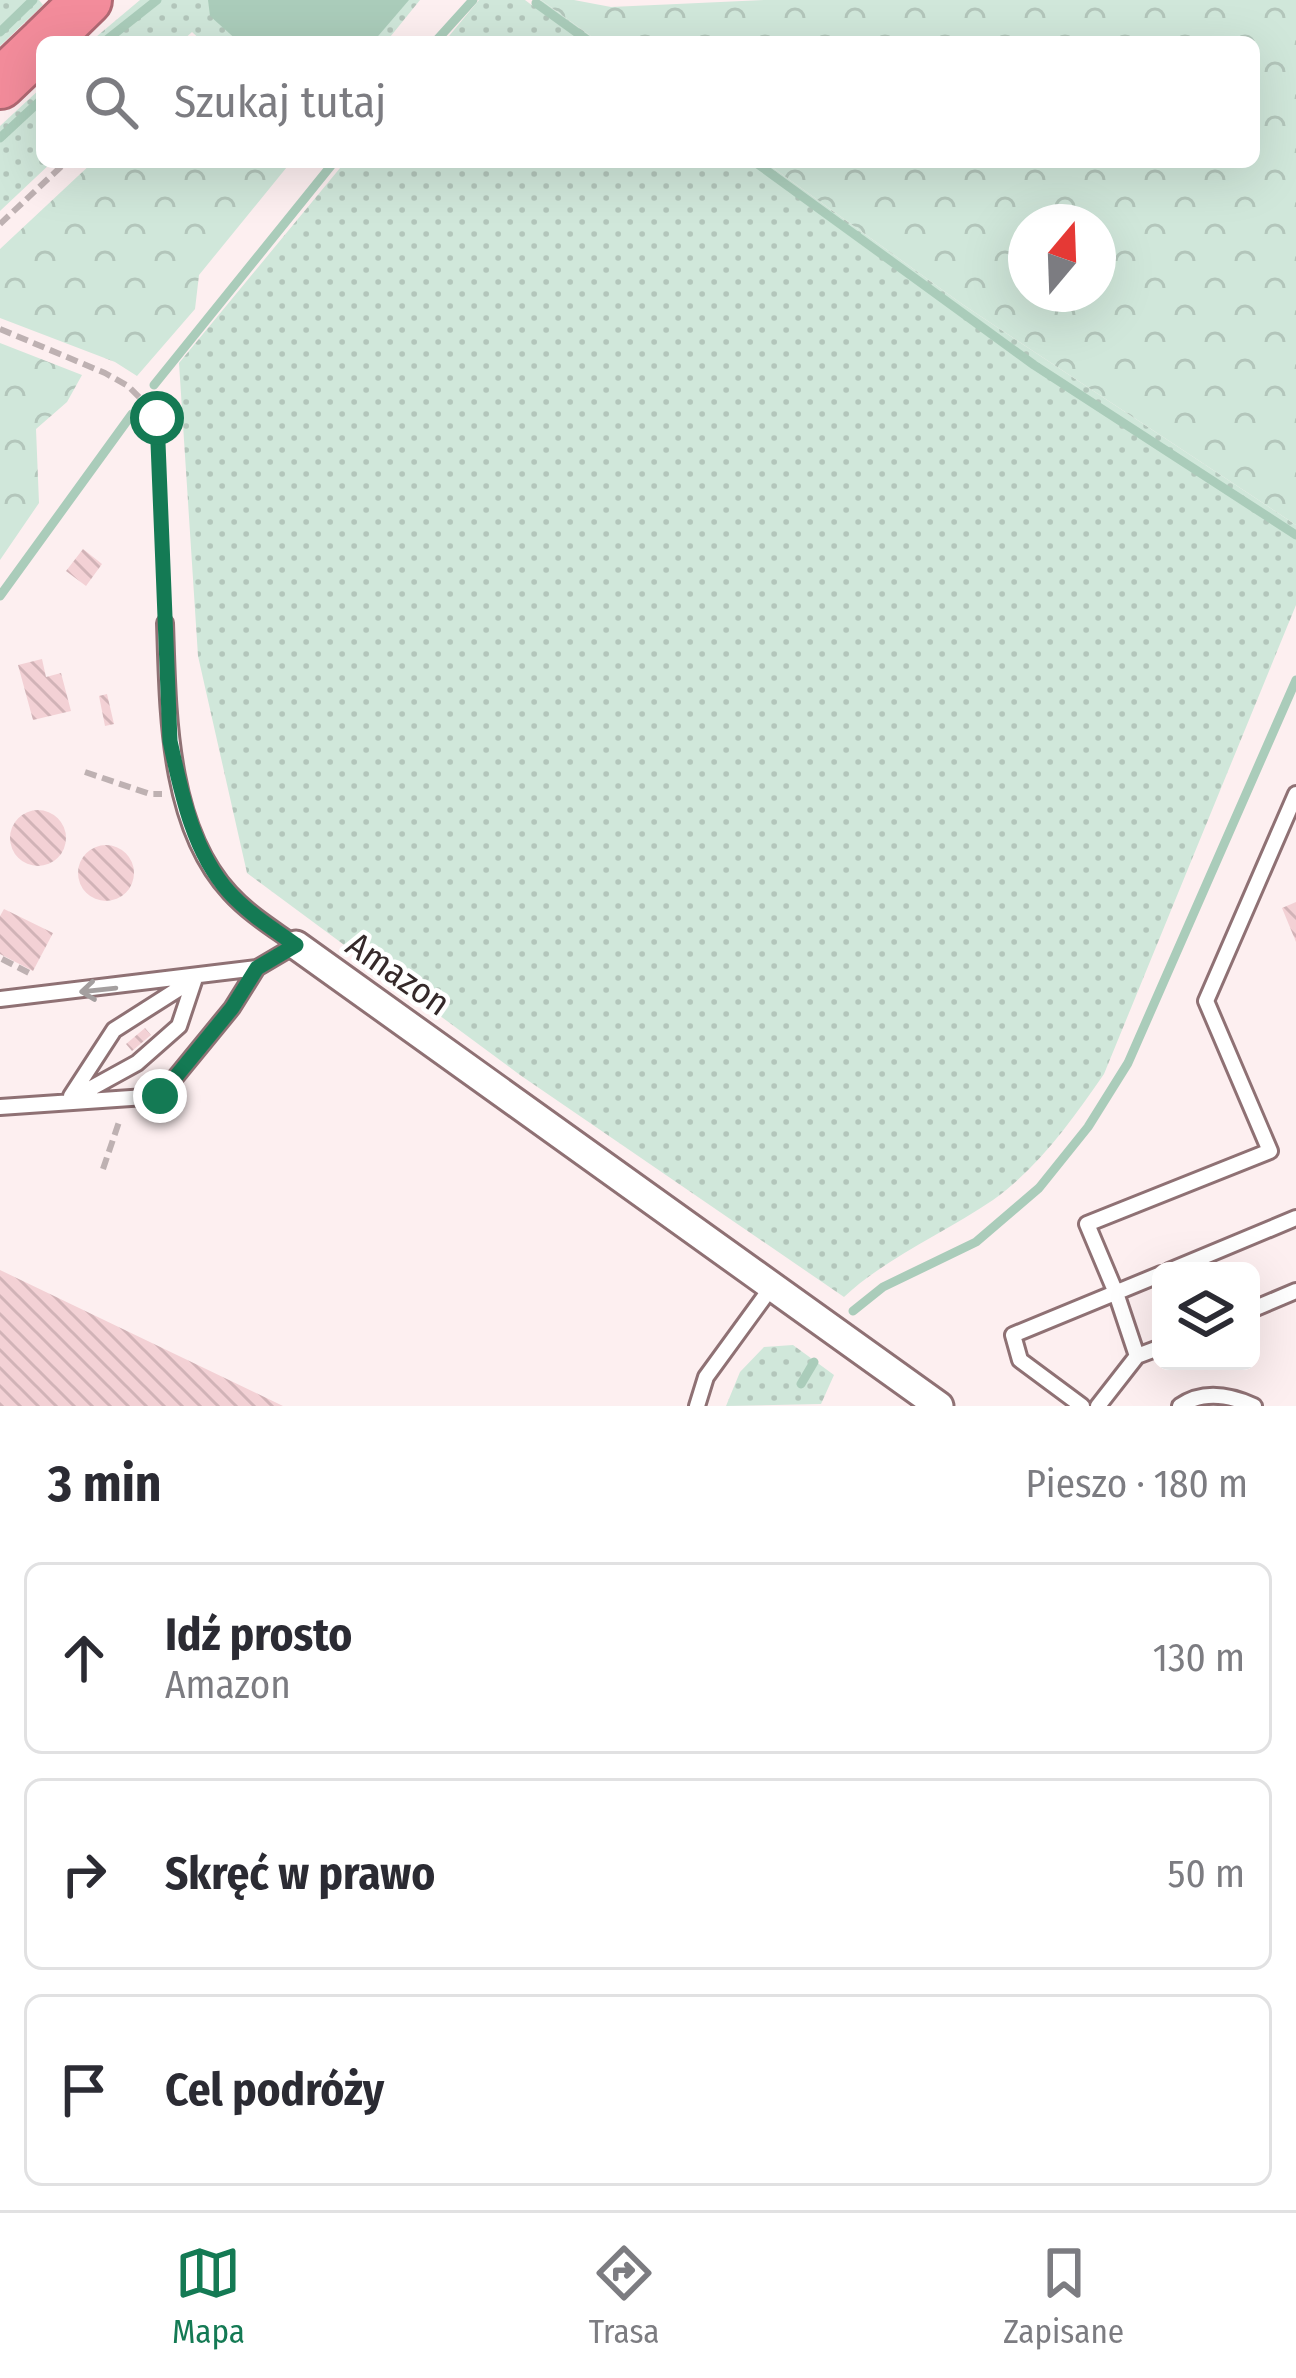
<!DOCTYPE html>
<html lang="pl">
<head>
<meta charset="utf-8">
<style>
  body { margin:0; font-family:"Fira Sans Condensed",sans-serif; background:#f7f7f7; color:#2b2b33 }
  .controls { position:absolute; right:36px; bottom:36px; display:grid; overflow:hidden; border-radius:18px; box-shadow:0 12px 48px #0002 }
  .controls button { width:108px; height:108px; display:grid; place-items:center; padding:0; border:0; border-bottom:3px solid #e1e1e2; background:#fff; color:#2b2b33; font:60px sans-serif }
  .compass { position:absolute; left:1008px; top:204px; width:108px; height:108px; border-radius:50%; background:#fff; box-shadow:0 12px 48px #0002; rotate:19deg }
  .stop { position:absolute; width:36px; height:36px; margin:-27px; border:9px solid #147a54; border-radius:50%; background:#fff }
  .stop.end { background:#147a54; border-color:#fff; box-shadow:0 3px 12px #0008 }
  .list { margin:0; padding:0; list-style:none }
  h2 { display:flex; justify-content:space-between; align-items:center; height:156px; margin:0; padding:0 48px; font-size:51px }
  h2 small { font-size:39px; font-weight:400; color:#7c7c81 }
  .list li { display:grid; grid-template-columns:78px 1fr auto; gap:36px; align-items:center; box-sizing:border-box; height:192px; margin:0 24px 24px; padding:0 24px; border:3px solid #e1e1e2; border-radius:18px }
  .list b { display:block; font-size:45px; white-space:nowrap }
  .list p { margin:0; font-size:39px; white-space:nowrap; color:#7c7c81 }
  .list em { font-size:39px; font-style:normal; color:#7c7c81 }
  .icon { flex:none; width:66px; height:66px; fill:none; stroke:currentColor; stroke-width:2; stroke-linecap:round; stroke-linejoin:round }
  .map { position:relative; flex:none; width:1296px; height:1406px; overflow:hidden }
  .search { position:absolute; background:#fff; box-shadow:0 12px 48px #0002; left:36px; right:36px; top:36px; height:132px; display:flex; align-items:center; gap:30px; box-sizing:border-box; padding:0 42px; border-radius:18px; color:#7c7c81; font-size:45px }
  .sheet { height:804px; background:#fff }
  nav { display:flex; justify-content:space-around; align-items:center; box-sizing:border-box; height:168px; border-top:3px solid #e1e1e2; background:#fff; font-size:33px; color:#7c7c81 }
  nav a { display:grid; justify-items:center; gap:6px }
  nav .on { color:#147a54 }
  .map>svg:first-child { display:block }
  .grass { fill:url(#grass-dots) }
  .forest { fill:url(#forest-crowns); fill-rule:evenodd }
  .water { fill:#aaccba }
  .lines { fill:none; stroke-linecap:round; stroke-linejoin:round }
  .stream { stroke:#aaccba; stroke-width:9 }
  .building { fill:url(#building-back-hatch) }
  .lane-casing { stroke:#8f7174; stroke-width:20 }
  .street-casing { stroke:#8f7174; stroke-width:33 }
  .highway-casing { stroke:#b06973; stroke-width:54 }
  .path { stroke:#beb1b2; stroke-width:6; stroke-dasharray:12 6; stroke-linecap:butt }
  .lane { stroke:#fff; stroke-width:14 }
  .street { stroke:#fff; stroke-width:27 }
  .highway { stroke:#f38c9b; stroke-width:48 }
  .oneway { stroke:#a49f9f }
  .route { stroke:#147a54; stroke-width:15 }
  .labels { text-anchor:middle; dominant-baseline:central; stroke-width:9; stroke-linejoin:round; paint-order:stroke }
  .street-label { font-size:36px; fill:#35292a; stroke:#fff }
</style>
</head>
<body>
<div class="map">
<svg width="1296" height="1406" viewBox="0 0 1296 1406">
  <defs>
    <pattern id="grass-dots" width="8" height="8" patternUnits="userSpaceOnUse" patternTransform="scale(3)"><rect width="8" height="8" fill="#d0e7da"/><path d="M2 2h.1M6 6h.1" fill="none" stroke="#b3c6bb" stroke-width="1.8" stroke-linecap="round"/></pattern>
    <pattern id="forest-crowns" width="20" height="18" patternUnits="userSpaceOnUse" patternTransform="scale(3)"><rect width="20" height="18" fill="#d0e7da"/><path d="M2 6a3 3 0 1 1 6 0M12 15a3 3 0 1 1 6 0" fill="none" stroke="#b3c6bb"/></pattern>
    <pattern id="building-back-hatch" width="6" height="6" patternUnits="userSpaceOnUse" patternTransform="scale(3)"><rect width="6" height="6" fill="#f3d1d5"/><path d="M-1 5l2 2M0 0l6 6M5-1l2 2" fill="none" stroke="#d1b3b7"/></pattern>
  </defs>
  <rect width="100%" height="100%" fill="#fdeff0"/>
  <!-- grass -->
  <path class="grass" d="M 0,0 L 39,0 L 43,5 L 0,46 Z
    M 140,0 L 420,0 L 386,42 L 203,42 L 192,32 L 181,42 L 90,42 Z
    M 479,0 L 525,0 L 533,6 L 541,0 L 599,42 L 444,42 Z
    M 42,87 L 42,162 L 52,162 L 0,211 L 0,126 Z
    M 345,162 L 765,162 L 962,304 L 1296,525 L 1296,605 L 1104,1074 C 1072,1120 1039,1167 993,1200 C 946,1232 884,1259 844,1297 L 520,1075 L 247,873 L 198,656 L 179,363 Z
    M 793,1345 L 834,1375 L 821,1404 L 726,1406 L 740,1372 L 764,1347 Z"/>
  <!-- forest -->
  <path class="forest" d="M 541,0 L 574,0 L 611,7 L 764,0 L 1296,0 L 1296,525 L 962,304 L 765,162 L 1254,162 L 1254,42 L 599,42 ZM 1098,222 L 1098,294 L 1026,294 L 1026,222 Z
    M 93,162 L 291,162 L 199,275 L 195,309 L 137,376 L 115,362 L 0,318 L 0,249 Z
    M 0,343 L 82,375 L 67,402 L 36,429 L 39,503 L 0,560 Z"/>
  <!-- water -->
  <path class="water" d="M 208,0 L 409,0 L 373,42 L 239,42 L 210,16 Z"/>
  <g class="lines">
    <!-- stream -->
    <path class="stream" d="M 536,3 L 590,42
      M 0,32 L 33,0
      M 104,42 L 157,0
      M 435,42 L 473,0
      M 0,138 L 42,99
      M 755,162 L 1034,365 L 1296,535
      M 154,385 L 334,162
      M 0,596 L 132,414
      M 853,1311 L 883,1287 L 976,1242 L 1039,1188 L 1088,1127 L 1128,1063 L 1296,680
      M 801,1384 L 814,1362"/>
  </g>
  <!-- building -->
  <path class="building" d="M 83,549 L 102,564 L 86,586 L 66,571 Z
    M 42,659 L 46,677 L 61,673 L 71,711 L 33,720 L 18,665 Z
    M 107,694 L 114,724 L 105,726 L 99,696 Z
    M10 838a28 28 0 1 1 56 0a28 28 0 1 1-56 0Z
    M78 873a28 28 0 1 1 56 0a28 28 0 1 1-56 0Z
    M 1296,902 L 1296,942 L 1282,908 Z
    M 4,909 L 53,933 L 33,971 L 0,954 L 0,916 Z
    M 145,1028 L 151,1035 L 132,1051 L 126,1044 Z
    M 0,1270 L 283,1406 L 0,1406 Z"/>
  <g class="lines">
    <defs>
      <path id="lane" d="M 0,999 L 257,968 L 296,945 C 274,929 249,914 230,893 C 167,825 168,709 165,623
        M 71,1096 L 114,1030 L 191,981
        M 77,1096 L 137,1063 L 179,1026 L 195,978
        M 0,1107 L 160,1096 L 232,1008 L 257,968
        M 1169,1271 L 1296,1218
        M 1251,1310 L 1296,1291
        M 1137,1356 L 1161,1347
        M 697,1406 L 706,1377 L 773,1285
        M 1082,1406 L 1020,1360 L 1013,1335 L 1161,1274
        M 1098,1406 L 1137,1356 L 1116,1293 L 1087,1224 L 1270,1151 L 1206,1001 L 1296,794
        M 1180,1406 C 1203,1390 1230,1395 1254,1406"/>
      <path id="street" d="M 296,945 L 939,1406"/>
      <path id="highway" d="M 44,42 L 87,0
        M 0,84 L 42,44"/>
    </defs>
    <!-- lane casing -->
    <use href="#lane" class="lane-casing"/>
    <!-- street casing -->
    <use href="#street" class="street-casing"/>
    <!-- highway casing -->
    <use href="#highway" class="highway-casing"/>
    <!-- path -->
    <path class="path" d="M 0,224 L 66,162
      M 0,329 L 105,373 L 128,386 L 152,410 L 158,438 L 164,603
      M 85,772 L 150,794 L 162,794
      M 2,959 L 31,974
      M 103,1169 L 120,1119"/>
    <!-- lane -->
    <use href="#lane" class="lane"/>
    <!-- street -->
    <use href="#street" class="street"/>
    <!-- highway -->
    <use href="#highway" class="highway"/>
  </g>
  <!-- one-way arrows -->
  <defs><path id="oneway-shaft" d="M-6 0H5M1.5-3L5.5 0L1.5 3" fill="none" stroke-width="1.6" stroke-linecap="round" stroke-linejoin="round" transform="scale(3)"/></defs>
  <use class="oneway" href="#oneway-shaft" transform="translate(98 990) rotate(174)"/>
  <g class="lines">
    <!-- route -->
    <path class="route" d="M 157,418 L 170,741 C 181,792 193,852 229,892 C 248,913 273,929 296,945 L 257,968 L 232,1008 L 160,1096"/>
  </g>
  <g class="labels">
    <!-- street labels -->
    <g class="street-label">
      <text transform="translate(398 974) rotate(35)">Amazon</text>
    </g>
  </g>
</svg>
<div class="controls">
<button><svg class="icon" aria-label="layers" viewBox="0 0 24 24"><path d="M12 4l9 5-9 5-9-5zM3 14l9 5 9-5"/></svg></button>
</div>
<svg class="compass" viewBox="-18 -18 36 36"><path d="M0-13l5 13h-10z" fill="#e53935"/><path d="M0 13l5-13h-10z" fill="#7c7c81"/></svg>
<div class="stop" style="left:157px;top:418px"></div>
<div class="stop end" style="left:160px;top:1096px"></div>
<div class="search"><svg class="icon" aria-label="search" viewBox="0 0 24 24"><circle cx="10" cy="10" r="6"/><path d="M15 15l6 6"/></svg>Szukaj tutaj</div>
</div>
<section class="sheet">
<h2>3 min<small>Pieszo · 180 m</small></h2>
<ul class="list">
<li><svg class="icon" aria-label="ahead" viewBox="0 0 24 24"><path d="M12 20V5M6 11l6-6 6 6"/></svg><div><b>Idź prosto</b><p>Amazon</p></div><em>130 m</em></li>
<li><svg class="icon" aria-label="right" viewBox="0 0 24 24"><path d="M7 20v-9h11M14 6l5 5-5 5"/></svg><div><b>Skręć w prawo</b></div><em>50 m</em></li>
<li><svg class="icon" aria-label="arrive" viewBox="0 0 24 24"><path d="M6 21V4h12l-3 4 3 4H6"/></svg><div><b>Cel podróży</b></div></li>
</ul>
</section>
<nav>
<a class="on"><svg class="icon" aria-label="map" viewBox="0 0 24 24"><path d="M3 6l6-2 6 2 6-2v14l-6 2-6-2-6 2zM9 4v14M15 6v14"/></svg>Mapa</a>
<a><svg class="icon" aria-label="directions" viewBox="0 0 24 24"><path d="M12 3l9 9-9 9-9-9zM9 14v-3h6M13 9l2 2-2 2"/></svg>Trasa</a>
<a><svg class="icon" aria-label="saved" viewBox="0 0 24 24"><path d="M7 4h10v16l-5-4-5 4z"/></svg>Zapisane</a>
</nav>
</body>
</html>
